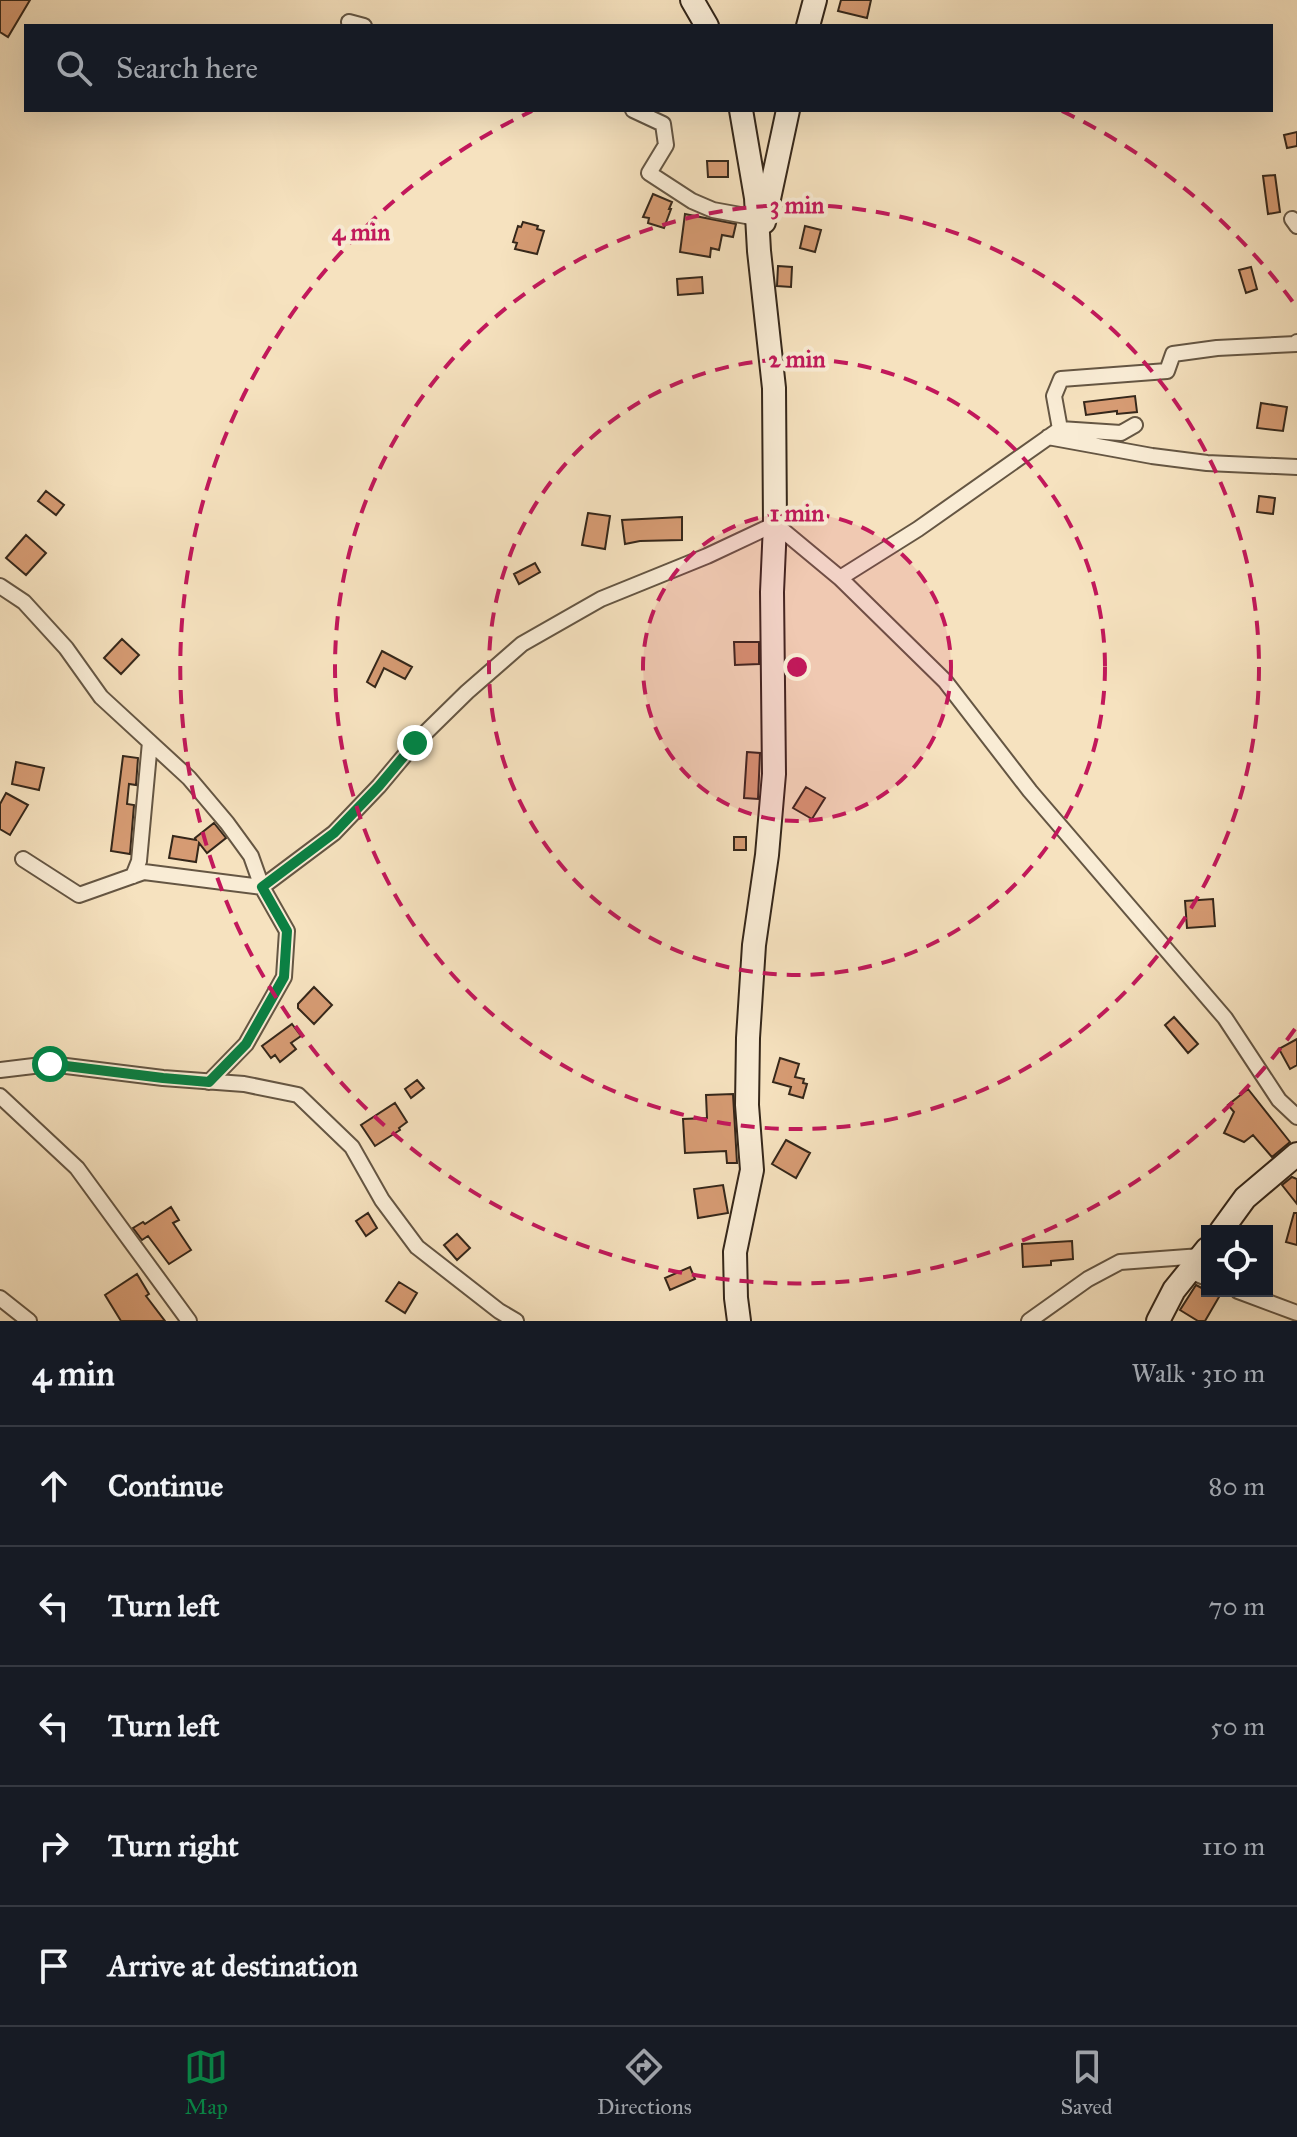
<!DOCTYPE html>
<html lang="en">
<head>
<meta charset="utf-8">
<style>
  body { margin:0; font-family:"IM FELL Great Primer",serif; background:#20242c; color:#f1f3f6 }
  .controls { position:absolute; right:24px; bottom:24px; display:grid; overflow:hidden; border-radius:0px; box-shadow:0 8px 32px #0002 }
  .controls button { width:72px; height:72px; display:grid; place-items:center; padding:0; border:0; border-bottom:2px solid #363941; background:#171b24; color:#f1f3f6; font:40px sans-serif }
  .stop { position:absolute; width:24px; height:24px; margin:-18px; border:6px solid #0b8043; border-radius:50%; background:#fff }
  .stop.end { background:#0b8043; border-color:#fff; box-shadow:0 2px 8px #0008 }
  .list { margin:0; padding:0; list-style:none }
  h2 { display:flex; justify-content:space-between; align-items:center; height:104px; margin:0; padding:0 32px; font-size:34px }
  h2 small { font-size:26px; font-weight:400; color:#9ea1a6 }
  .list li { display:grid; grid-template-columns:52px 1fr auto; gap:24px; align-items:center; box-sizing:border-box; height:120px; padding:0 32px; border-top:2px solid #363941 }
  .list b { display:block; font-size:30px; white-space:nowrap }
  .list em { font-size:26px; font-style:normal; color:#9ea1a6 }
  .icon { flex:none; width:44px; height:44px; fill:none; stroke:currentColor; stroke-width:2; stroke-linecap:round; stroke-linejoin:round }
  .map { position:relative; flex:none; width:1297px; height:1321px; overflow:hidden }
  .search { position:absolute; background:#171b24; box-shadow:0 8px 32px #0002; left:24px; right:24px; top:24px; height:88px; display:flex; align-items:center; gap:20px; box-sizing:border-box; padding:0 28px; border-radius:0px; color:#9ea1a6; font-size:30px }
  .sheet { height:704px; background:#171b24 }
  nav { display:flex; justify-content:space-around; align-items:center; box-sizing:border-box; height:112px; border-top:2px solid #363941; background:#171b24; font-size:22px; color:#9ea1a6 }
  nav a { display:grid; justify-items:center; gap:4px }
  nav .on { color:#0b8043 }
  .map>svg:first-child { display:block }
  .building { fill:#d69b73; stroke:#35271a; stroke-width:2 }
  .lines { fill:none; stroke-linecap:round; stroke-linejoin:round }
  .street-casing { stroke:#655643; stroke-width:18 }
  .secondary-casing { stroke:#35271a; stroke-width:26 }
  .street { stroke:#f9ecd5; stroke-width:14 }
  .secondary { stroke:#f9ecd5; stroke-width:22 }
  .route { stroke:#0b8043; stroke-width:10 }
  .ring { fill:none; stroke:#c2185b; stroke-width:4; stroke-dasharray:14 10 }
  .centre { fill:#c2185b; stroke:#f9ecd5; stroke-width:4 }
  .ring-label { font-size:24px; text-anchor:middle; font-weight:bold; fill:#c2185b; stroke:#f9ecd5; stroke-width:8; stroke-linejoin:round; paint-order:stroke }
</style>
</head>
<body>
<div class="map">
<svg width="1297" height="1321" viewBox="0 0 1297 1321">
  <rect width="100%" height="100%" fill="#f6e2bf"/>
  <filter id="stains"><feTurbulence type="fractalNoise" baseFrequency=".0025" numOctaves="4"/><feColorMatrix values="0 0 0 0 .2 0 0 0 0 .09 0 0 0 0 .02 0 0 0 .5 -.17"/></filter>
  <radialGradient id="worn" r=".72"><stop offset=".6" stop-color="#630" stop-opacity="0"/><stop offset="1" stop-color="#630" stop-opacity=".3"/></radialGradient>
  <!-- building -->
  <path class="building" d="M 0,0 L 30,0 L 8,37 L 0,32 Z
    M 841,0 L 871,0 L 867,18 L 838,11 Z
    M 1297,132 L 1297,146 L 1287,148 L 1284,135 Z
    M 707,161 L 728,161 L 728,177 L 708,177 Z
    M 1275,175 L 1280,212 L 1268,214 L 1263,176 Z
    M 653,194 L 672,202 L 669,209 L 671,209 L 664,228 L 648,223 L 649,218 L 643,217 Z
    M 685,214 L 736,224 L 733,237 L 722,235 L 719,250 L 711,248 L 710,257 L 680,252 Z
    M 523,222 L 538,226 L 537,229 L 544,231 L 537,254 L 515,249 L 517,243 L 513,242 L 518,226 L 521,227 Z
    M 805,226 L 821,230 L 815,252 L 800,248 Z
    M 778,266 L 792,267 L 791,287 L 777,286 Z
    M 1251,267 L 1257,289 L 1246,293 L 1239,270 Z
    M 702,277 L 703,293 L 678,295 L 677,279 Z
    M 1135,396 L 1137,412 L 1117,414 L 1117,411 L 1086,415 L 1084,402 Z
    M 1261,403 L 1287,407 L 1283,431 L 1257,428 Z
    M 46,491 L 64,505 L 56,515 L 38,501 Z
    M 1259,496 L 1275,498 L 1273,514 L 1257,512 Z
    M 805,508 L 817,509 L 815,523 L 804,521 Z
    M 588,513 L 610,516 L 605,549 L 582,545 Z
    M 682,517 L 682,540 L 640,541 L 625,544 L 622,520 Z
    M 26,535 L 46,553 L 26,575 L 6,558 Z
    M 535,563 L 540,572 L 519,584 L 514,574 Z
    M 122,639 L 139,655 L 121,674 L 104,658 Z
    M 734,642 L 759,642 L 759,664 L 735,665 Z
    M 382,651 L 412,667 L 405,679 L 384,668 L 375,687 L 367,682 Z
    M 747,752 L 760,753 L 758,799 L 744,798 Z
    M 123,756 L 138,758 L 136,785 L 129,784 L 127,804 L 134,805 L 130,854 L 111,851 Z
    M 16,762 L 44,768 L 39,790 L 12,784 Z
    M 806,787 L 825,798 L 812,819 L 793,808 Z
    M 6,793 L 28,805 L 10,835 L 0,829 L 0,804 Z
    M 214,823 L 226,838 L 207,853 L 199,843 L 196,862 L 169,858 L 173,836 L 196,840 L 195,838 Z
    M 734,837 L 746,837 L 746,850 L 734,850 Z
    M 1213,899 L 1215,926 L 1187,928 L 1185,901 Z
    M 314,987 L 332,1005 L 314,1024 L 298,1008 L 298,1004 Z
    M 1174,1017 L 1198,1044 L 1188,1053 L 1165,1025 Z
    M 292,1024 L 301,1036 L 291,1043 L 296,1049 L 280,1062 L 275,1055 L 271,1058 L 262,1046 Z
    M 1297,1039 L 1297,1065 L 1290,1069 L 1279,1049 Z
    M 780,1058 L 799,1064 L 795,1077 L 804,1079 L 803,1083 L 807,1084 L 803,1098 L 789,1094 L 791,1087 L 773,1082 Z
    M 417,1080 L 424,1088 L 411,1098 L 405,1089 Z
    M 1248,1089 L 1290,1142 L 1272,1157 L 1253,1135 L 1244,1142 L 1224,1133 L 1234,1112 L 1228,1105 Z
    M 733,1094 L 737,1163 L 727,1163 L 726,1151 L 685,1153 L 683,1119 L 707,1118 L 706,1095 Z
    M 395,1103 L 407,1122 L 399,1128 L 400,1130 L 375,1146 L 361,1125 Z
    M 786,1140 L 810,1153 L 796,1178 L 772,1164 Z
    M 1292,1177 L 1297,1179 L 1297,1204 L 1282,1185 Z
    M 723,1185 L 728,1213 L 698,1218 L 694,1189 Z
    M 171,1207 L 179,1220 L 173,1223 L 191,1250 L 169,1264 L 148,1236 L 142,1240 L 133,1228 L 143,1222 L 145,1224 Z
    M 368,1213 L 377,1228 L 366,1236 L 356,1221 Z
    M 1294,1213 L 1297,1213 L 1297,1245 L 1286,1242 Z
    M 457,1234 L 470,1248 L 457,1260 L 444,1245 Z
    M 1072,1241 L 1073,1259 L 1051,1261 L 1051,1265 L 1023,1267 L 1022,1244 Z
    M 690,1267 L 695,1279 L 670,1290 L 665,1278 Z
    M 137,1274 L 149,1294 L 146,1296 L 165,1321 L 121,1321 L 105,1295 Z
    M 399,1282 L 417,1293 L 405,1313 L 386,1301 Z
    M 1196,1285 L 1219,1297 L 1205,1321 L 1198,1321 L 1180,1310 Z"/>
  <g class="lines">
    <defs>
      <path id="street" d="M 349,22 L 364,26
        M 633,110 L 663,124 L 666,145 L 649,173 L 692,201 L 713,210 L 757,218
        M 1292,219 L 1297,226
        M 1060,429 L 1121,433 L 1135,425
        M 1048,437 L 1152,456 L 1207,463 L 1297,467
        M 840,578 L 918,529 L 1060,429 L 1054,396 L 1061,379 L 1167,371 L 1173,354 L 1217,348 L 1296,344 L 1297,342
        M 0,586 L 24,602 L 66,648 L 101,697 L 189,778 L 227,823 L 251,856 L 262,887 L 144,872 L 79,895 L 23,859
        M 133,876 L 139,861 L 150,742
        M 0,1070 L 50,1064 L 163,1078 L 244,1084 L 298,1095 L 352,1147 L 382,1200 L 417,1247 L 499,1311 L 516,1321
        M 209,1082 L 246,1044 L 284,977 L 287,931 L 262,887 L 334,833 L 379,786 L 415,743 L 467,692 L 522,644 L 601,599 L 707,556 L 775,524 L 840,578 L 945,681 L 1030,791 L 1225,1018 L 1279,1100 L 1297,1117
        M 0,1096 L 77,1168 L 189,1321
        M 1189,1271 L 1207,1278
        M 1238,1291 L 1297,1313
        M 0,1298 L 29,1321
        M 1029,1321 L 1088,1279 L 1120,1262 L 1201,1256"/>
      <path id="secondary" d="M 692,0 L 707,26
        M 808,26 L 815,0
        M 764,222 L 788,110
        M 1221,1231 L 1245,1198 L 1297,1154
        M 739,1321 L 736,1298 L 735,1252 L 752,1170 L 747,1105 L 748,1038 L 754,945 L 767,855 L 774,774 L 772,592 L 775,524 L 774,388 L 759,251 L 756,198 L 741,110
        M 1158,1321 L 1174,1290 L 1207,1249"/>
    </defs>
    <!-- street casing -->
    <use href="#street" class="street-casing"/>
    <!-- secondary casing -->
    <use href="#secondary" class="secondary-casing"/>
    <!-- street -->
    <use href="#street" class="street"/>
    <!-- secondary -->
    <use href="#secondary" class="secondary"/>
  </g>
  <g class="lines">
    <!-- route -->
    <path class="route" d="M 50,1064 L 163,1078 L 209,1082 L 246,1044 L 284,977 L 287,931 L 262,887 L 334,833 L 379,786 L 415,743"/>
  </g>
  <!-- distance rings -->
  <circle cx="797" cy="667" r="154" fill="#c2185b" fill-opacity=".12"/>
  <g class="ring">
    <circle cx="797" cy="667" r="154"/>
    <circle cx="797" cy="667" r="308"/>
    <circle cx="797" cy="667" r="462"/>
    <path d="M1295 1029A616 616 0 1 1 532 111M1062 111A616 616 0 0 1 1295 305"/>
  </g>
  <circle cx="797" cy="667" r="12" class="centre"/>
  <g class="ring-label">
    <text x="797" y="213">3 min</text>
    <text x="361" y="240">4 min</text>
    <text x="797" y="367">2 min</text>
    <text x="797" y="521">1 min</text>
  </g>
  <rect width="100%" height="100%" filter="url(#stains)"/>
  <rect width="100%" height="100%" fill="url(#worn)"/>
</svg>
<div class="controls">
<button><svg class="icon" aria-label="locate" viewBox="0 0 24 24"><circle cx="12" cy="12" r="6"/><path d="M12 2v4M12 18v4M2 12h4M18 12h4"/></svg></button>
</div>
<div class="stop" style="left:50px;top:1064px"></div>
<div class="stop end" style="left:415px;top:743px"></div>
<div class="search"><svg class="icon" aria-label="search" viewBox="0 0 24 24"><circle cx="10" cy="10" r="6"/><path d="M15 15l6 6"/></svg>Search here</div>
</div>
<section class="sheet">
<h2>4 min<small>Walk · 310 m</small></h2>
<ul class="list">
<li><svg class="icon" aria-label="ahead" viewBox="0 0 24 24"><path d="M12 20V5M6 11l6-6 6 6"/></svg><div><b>Continue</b></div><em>80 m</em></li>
<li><svg class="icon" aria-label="left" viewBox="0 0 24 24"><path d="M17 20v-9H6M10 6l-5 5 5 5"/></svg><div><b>Turn left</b></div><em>70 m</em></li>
<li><svg class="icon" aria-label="left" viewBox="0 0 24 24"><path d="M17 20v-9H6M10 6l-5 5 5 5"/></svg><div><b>Turn left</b></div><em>50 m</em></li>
<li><svg class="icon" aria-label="right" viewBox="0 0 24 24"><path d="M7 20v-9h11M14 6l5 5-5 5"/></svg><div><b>Turn right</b></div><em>110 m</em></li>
<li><svg class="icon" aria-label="arrive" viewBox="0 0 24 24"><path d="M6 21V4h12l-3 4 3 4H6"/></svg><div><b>Arrive at destination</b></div></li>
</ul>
</section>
<nav>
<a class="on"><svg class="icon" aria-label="map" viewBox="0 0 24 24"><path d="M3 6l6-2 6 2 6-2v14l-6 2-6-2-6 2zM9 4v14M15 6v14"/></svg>Map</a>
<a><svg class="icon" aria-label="directions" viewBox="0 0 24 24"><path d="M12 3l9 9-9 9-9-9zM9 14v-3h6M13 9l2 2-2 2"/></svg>Directions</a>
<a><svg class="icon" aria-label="saved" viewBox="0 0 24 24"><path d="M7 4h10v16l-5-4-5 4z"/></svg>Saved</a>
</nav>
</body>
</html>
